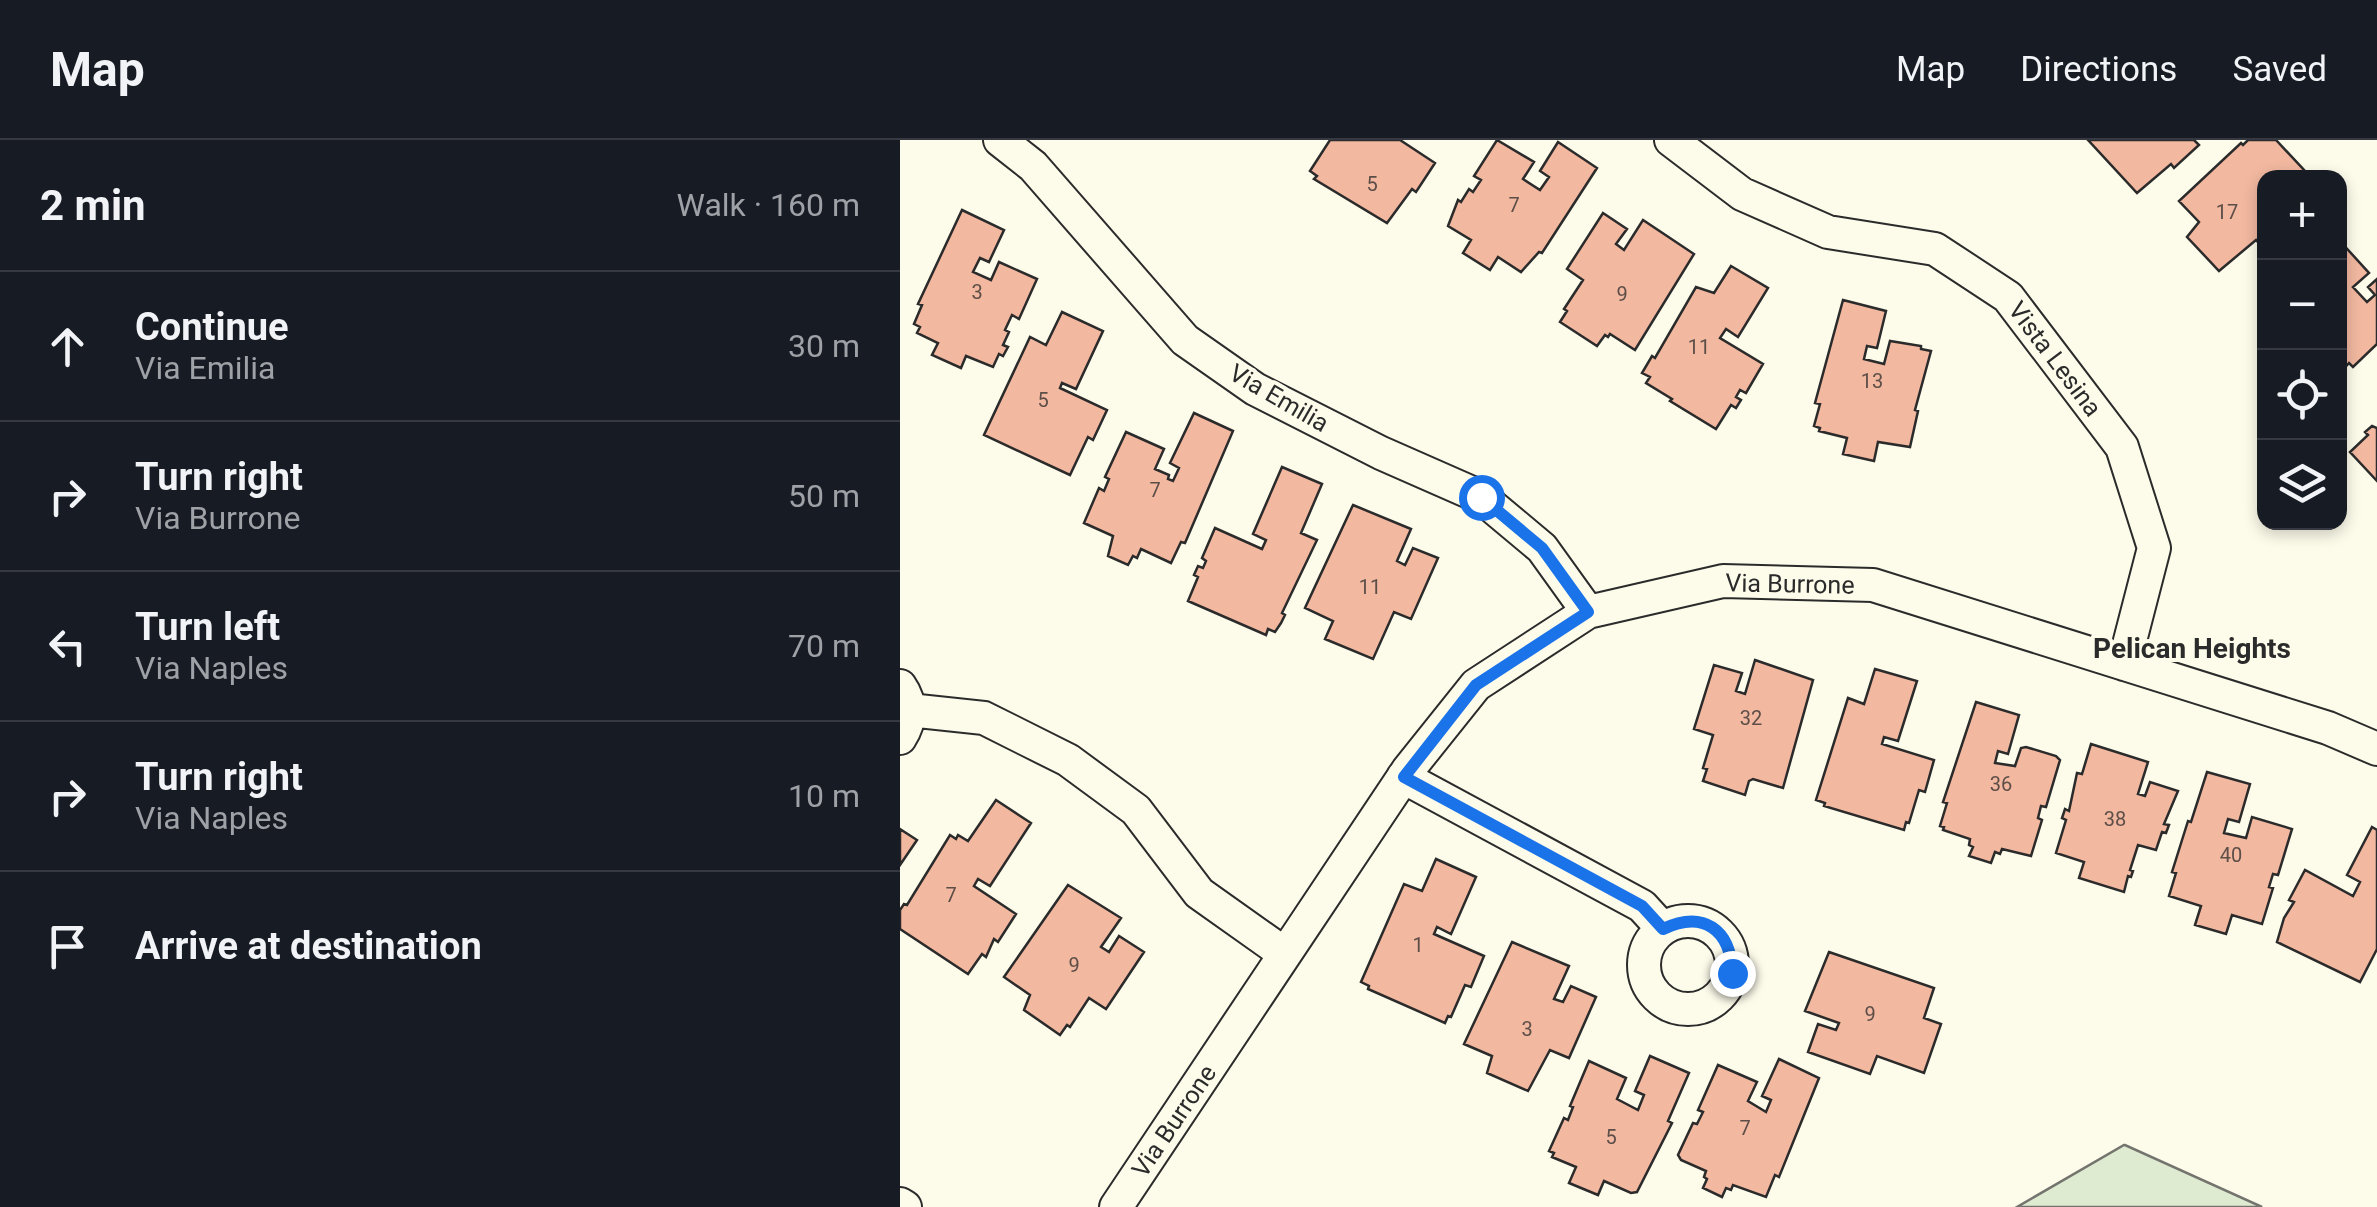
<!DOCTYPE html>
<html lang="en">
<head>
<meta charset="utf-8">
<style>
  body { margin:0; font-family:Roboto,sans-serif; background:#20242c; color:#f1f3f6 }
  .controls { position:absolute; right:30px; top:30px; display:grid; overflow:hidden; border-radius:20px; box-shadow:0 5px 15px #0003 }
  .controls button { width:90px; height:90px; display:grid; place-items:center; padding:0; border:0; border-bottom:2px solid #363941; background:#171b24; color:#f1f3f6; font:50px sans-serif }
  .stop { position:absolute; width:30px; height:30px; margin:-22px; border:8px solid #1a73e8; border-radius:50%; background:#fff }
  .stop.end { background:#1a73e8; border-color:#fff; box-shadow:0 2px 10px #0008 }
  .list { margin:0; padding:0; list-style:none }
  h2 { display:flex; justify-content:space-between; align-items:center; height:130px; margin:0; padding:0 40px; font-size:42px }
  h2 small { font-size:32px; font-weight:400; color:#9ea1a6 }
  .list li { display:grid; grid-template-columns:65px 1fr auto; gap:30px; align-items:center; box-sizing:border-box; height:150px; padding:0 40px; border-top:2px solid #363941 }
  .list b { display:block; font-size:38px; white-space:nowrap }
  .list p { margin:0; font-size:32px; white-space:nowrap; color:#9ea1a6 }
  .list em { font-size:32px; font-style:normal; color:#9ea1a6 }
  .icon { flex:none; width:55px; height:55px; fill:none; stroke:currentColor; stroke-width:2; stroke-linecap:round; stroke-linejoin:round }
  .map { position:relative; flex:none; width:1477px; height:1067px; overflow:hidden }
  header { display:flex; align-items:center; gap:60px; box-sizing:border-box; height:140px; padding:0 50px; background:#171b24; border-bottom:2px solid #363941 }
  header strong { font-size:48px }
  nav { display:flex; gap:55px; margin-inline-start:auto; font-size:35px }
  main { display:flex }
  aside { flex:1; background:#171b24 }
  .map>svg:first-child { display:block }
  .green { fill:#deebd1; stroke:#74746e; stroke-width:2.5 }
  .building { fill:#f2b8a0; stroke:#2b2b2b; stroke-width:2.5 }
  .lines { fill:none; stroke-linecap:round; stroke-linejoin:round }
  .street-casing { stroke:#2b2b2b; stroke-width:36 }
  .street { stroke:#fdfbea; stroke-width:32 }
  .route { stroke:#1a73e8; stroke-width:12 }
  .labels { text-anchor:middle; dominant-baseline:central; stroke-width:8; stroke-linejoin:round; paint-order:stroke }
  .number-label { font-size:20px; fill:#5d4e48 }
  .street-label { font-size:25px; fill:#2b2b2b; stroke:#fdfbea }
  .neighbourhood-label { font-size:28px; font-weight:bold; fill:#2b2b2b; stroke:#fdfbea }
</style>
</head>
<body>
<header>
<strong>Map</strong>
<nav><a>Map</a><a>Directions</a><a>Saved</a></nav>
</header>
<main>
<aside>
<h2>2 min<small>Walk · 160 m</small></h2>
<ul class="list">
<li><svg class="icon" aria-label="ahead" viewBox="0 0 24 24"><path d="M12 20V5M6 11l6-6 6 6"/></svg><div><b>Continue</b><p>Via Emilia</p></div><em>30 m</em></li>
<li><svg class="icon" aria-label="right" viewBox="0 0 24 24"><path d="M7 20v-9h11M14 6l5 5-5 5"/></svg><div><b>Turn right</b><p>Via Burrone</p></div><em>50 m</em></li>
<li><svg class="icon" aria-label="left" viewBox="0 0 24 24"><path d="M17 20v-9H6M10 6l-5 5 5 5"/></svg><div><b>Turn left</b><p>Via Naples</p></div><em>70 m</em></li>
<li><svg class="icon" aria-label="right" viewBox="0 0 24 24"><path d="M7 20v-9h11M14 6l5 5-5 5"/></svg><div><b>Turn right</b><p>Via Naples</p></div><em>10 m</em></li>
<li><svg class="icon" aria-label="arrive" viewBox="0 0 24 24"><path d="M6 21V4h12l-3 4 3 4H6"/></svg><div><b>Arrive at destination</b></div></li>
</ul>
</aside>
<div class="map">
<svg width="1477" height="1067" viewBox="0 0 1477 1067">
  <rect width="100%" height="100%" fill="#fdfbea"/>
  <!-- green -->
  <path class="green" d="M 1224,1005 L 1225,1005 L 1362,1067 L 1117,1067 Z"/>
  <!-- building -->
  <path class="building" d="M 430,0 L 500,0 L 535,23 L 516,52 L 512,49 L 487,83 L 414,39 L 417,36 L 410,31 Z
    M 597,0 L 634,22 L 623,39 L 640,50 L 649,37 L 640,31 L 658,2 L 697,28 L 642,113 L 639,112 L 621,132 L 598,117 L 590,130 L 563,113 L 571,100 L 548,86 L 558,60 L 561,62 L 569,49 L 573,52 L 581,40 L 574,36 Z
    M 1188,0 L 1294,0 L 1299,5 L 1274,28 L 1271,24 L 1237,53 Z
    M 1348,0 L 1376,0 L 1405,31 L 1398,38 L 1364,38 L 1364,109 L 1356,100 L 1319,131 L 1287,97 L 1299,82 L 1279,61 L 1341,3 L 1343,5 Z
    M 62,70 L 104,90 L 89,122 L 80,118 L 73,132 L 91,140 L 99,122 L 137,139 L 119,179 L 112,175 L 105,190 L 109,192 L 103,205 L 108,207 L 103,216 L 99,214 L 93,227 L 66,216 L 61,228 L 32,215 L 38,203 L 17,193 L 20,187 L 14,184 L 22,165 L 18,164 Z
    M 703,73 L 727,89 L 716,104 L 724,110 L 743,80 L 794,114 L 735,210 L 710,194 L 708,197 L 705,195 L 697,206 L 660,182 L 667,171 L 664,169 L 683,140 L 667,129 Z
    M 1440,101 L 1469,133 L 1453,147 L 1467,162 L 1475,155 L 1468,147 L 1477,139 L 1477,204 L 1453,227 L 1449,223 L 1440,233 Z
    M 831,126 L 868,148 L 838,197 L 826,189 L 820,198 L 863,224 L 846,253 L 840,250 L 836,257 L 841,260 L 836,268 L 831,265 L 816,289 L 770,261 L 772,259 L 746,243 L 750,237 L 742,233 L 752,216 L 755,218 L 796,147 L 814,153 Z
    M 943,160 L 986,171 L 977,208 L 967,206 L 964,219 L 984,224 L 990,201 L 1021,206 L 1021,209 L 1031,211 L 1015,270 L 1018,271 L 1010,307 L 978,302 L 974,321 L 943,314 L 947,298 L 919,291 L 920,288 L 914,286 L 920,264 L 915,263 Z
    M 162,172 L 203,191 L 176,249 L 162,243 L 160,248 L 207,270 L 193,300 L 188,297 L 170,335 L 84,295 L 130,197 L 146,205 Z
    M 294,273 L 333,291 L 285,403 L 281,402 L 271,423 L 241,409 L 237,418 L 233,416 L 228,425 L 208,416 L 213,396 L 184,383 L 199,348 L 204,351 L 209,339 L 205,337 L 226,292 L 264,309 L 255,329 L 269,335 L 268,339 L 273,341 L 279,328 L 270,323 Z
    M 1472,286 L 1477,288 L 1477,341 L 1450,312 L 1468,295 L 1465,292 Z
    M 382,327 L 422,344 L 401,393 L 417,400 L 382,473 L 385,475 L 381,483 L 375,492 L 368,489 L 366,495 L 288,461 L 298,437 L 294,435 L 298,426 L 303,428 L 306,421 L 302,418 L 315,388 L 362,409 L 366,400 L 353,394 Z
    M 453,365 L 511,389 L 497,421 L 505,425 L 513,408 L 538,418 L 511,479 L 494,472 L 473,519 L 425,499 L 433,481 L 405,468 Z
    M 855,520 L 913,540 L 883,648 L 853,639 L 849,641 L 845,655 L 803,641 L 807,629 L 803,628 L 813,595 L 794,589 L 814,525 L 842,533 L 836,551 L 845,554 Z
    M 975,529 L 1017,541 L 998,601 L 984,597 L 982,604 L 1034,620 L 1025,652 L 1019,650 L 1009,683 L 1006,682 L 1004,690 L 924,666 L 925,663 L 916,660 L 948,558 L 964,564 Z
    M 1076,562 L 1119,575 L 1108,614 L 1098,611 L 1095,623 L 1115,626 L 1121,608 L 1126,607 L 1156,616 L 1160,620 L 1146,667 L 1141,666 L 1138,678 L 1142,680 L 1131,716 L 1102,709 L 1100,714 L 1095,712 L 1091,723 L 1069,716 L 1073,707 L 1069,705 L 1070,699 L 1043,690 L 1044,687 L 1040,686 L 1047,663 L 1043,662 Z
    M 1191,604 L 1248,622 L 1238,654 L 1245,656 L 1250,642 L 1278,651 L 1264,684 L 1269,685 L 1266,693 L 1262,692 L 1256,710 L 1238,705 L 1230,730 L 1233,731 L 1231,737 L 1228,736 L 1224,752 L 1179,738 L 1184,722 L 1156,713 L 1166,680 L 1162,678 L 1165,669 L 1169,671 L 1177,633 L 1182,634 Z
    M 1307,632 L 1350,644 L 1339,682 L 1328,679 L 1324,693 L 1346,698 L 1352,677 L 1392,689 L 1378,735 L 1373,734 L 1369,747 L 1373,748 L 1362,784 L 1332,775 L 1326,794 L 1295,785 L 1301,766 L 1269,756 L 1276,733 L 1272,732 L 1288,681 L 1291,682 Z
    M 96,660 L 131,683 L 90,746 L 78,739 L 74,746 L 116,774 L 98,802 L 94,799 L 86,817 L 82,814 L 68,834 L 0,789 L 0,770 L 4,764 L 7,765 L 50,695 L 56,699 L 58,695 L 68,701 Z
    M 1472,687 L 1477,690 L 1477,809 L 1460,842 L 1377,802 L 1384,778 L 1394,762 L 1389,760 L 1405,730 L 1453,756 L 1460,742 L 1447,735 Z
    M 0,689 L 17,700 L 0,725 Z
    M 536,719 L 576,737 L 551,794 L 537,787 L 534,794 L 584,816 L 571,847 L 565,845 L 551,877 L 548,876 L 545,883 L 468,849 L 469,846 L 461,842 L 504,744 L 522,751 Z
    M 168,745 L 221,778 L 201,807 L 209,812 L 219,796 L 244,812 L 206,869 L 189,858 L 170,887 L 167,885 L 160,895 L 124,870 L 130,855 L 104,837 Z
    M 612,802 L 669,826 L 654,859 L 663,862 L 671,846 L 696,857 L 669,918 L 650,910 L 628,951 L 587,933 L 592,916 L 564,904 Z
    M 929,812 L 1034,848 L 1024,878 L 1041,884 L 1024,933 L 977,916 L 970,934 L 908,912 L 918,884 L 936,890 L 939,883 L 905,871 Z
    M 750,916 L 789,933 L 768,981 L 772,983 L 737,1052 L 731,1053 L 704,1041 L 698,1055 L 669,1043 L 676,1027 L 652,1017 L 654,1013 L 649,1011 L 664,978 L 668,980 L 673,967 L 670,966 L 689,921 L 726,938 L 717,959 L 738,970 L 744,955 L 735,951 Z
    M 879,919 L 919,938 L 879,1037 L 875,1035 L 866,1057 L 833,1045 L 831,1050 L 826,1048 L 822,1057 L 803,1048 L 807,1039 L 804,1037 L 806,1031 L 781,1020 L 778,1015 L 793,983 L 797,984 L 803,972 L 798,970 L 818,925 L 857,942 L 848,961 L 866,972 L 871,960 L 862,956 Z"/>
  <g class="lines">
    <defs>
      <path id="street" d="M 100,0 L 133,26 L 285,200 L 355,249 L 481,313 L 581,357 L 642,408 L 688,472
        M 771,0 L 842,54 L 928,92 L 1035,109 L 1108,157 L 1222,307 L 1254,408 L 1224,524
        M 0,546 C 12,563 11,581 0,598
        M 9,570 L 84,578 L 168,620 L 236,670 L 299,753 L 385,814
        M 503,637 L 742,766 L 763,789
        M744 825a44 44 0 1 1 88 0a44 44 0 1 1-88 0Z
        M 0,1064 L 5,1067
        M 216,1067 L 508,630 L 576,545 L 688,472 L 823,441 L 973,445 L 1428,588 L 1477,609"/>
    </defs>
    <!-- street casing -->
    <use href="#street" class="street-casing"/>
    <!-- street -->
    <use href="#street" class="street"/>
  </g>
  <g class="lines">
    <!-- route -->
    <path class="route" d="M 581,357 L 642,408 L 688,472 L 576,545 L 504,637 L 742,766 L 763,789 C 803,770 831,789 832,833"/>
  </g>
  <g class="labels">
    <!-- number labels -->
    <g class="number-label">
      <text x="472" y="44">5</text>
      <text x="614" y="65">7</text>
      <text x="1327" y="72">17</text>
      <text x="77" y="152">3</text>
      <text x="722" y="154">9</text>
      <text x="799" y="207">11</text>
      <text x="972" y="241">13</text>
      <text x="143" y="260">5</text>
      <text x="255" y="350">7</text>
      <text x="470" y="447">11</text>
      <text x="851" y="578">32</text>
      <text x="1101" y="644">36</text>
      <text x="1215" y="679">38</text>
      <text x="1331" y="715">40</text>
      <text x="51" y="755">7</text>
      <text x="518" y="805">1</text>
      <text x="174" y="825">9</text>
      <text x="970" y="874">9</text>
      <text x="627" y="889">3</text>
      <text x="845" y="988">7</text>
      <text x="711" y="997">5</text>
    </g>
    <!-- street labels -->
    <g class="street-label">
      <text transform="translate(1155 219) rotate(53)">Vista Lesina</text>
      <text transform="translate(379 258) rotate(30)">Via Emilia</text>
      <text transform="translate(890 444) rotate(1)">Via Burrone</text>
      <text transform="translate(274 981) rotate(-56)">Via Burrone</text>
    </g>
    <!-- neighbourhood labels -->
    <g class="neighbourhood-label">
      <text x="1292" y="508">Pelican Heights</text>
    </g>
  </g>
</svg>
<div class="controls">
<button>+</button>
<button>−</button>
<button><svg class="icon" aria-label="locate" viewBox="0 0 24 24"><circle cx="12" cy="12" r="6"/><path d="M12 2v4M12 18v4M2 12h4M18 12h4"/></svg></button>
<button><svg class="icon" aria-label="layers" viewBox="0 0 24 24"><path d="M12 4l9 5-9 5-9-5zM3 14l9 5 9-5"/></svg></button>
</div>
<div class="stop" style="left:581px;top:357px"></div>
<div class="stop end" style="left:832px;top:833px"></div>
</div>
</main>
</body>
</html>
